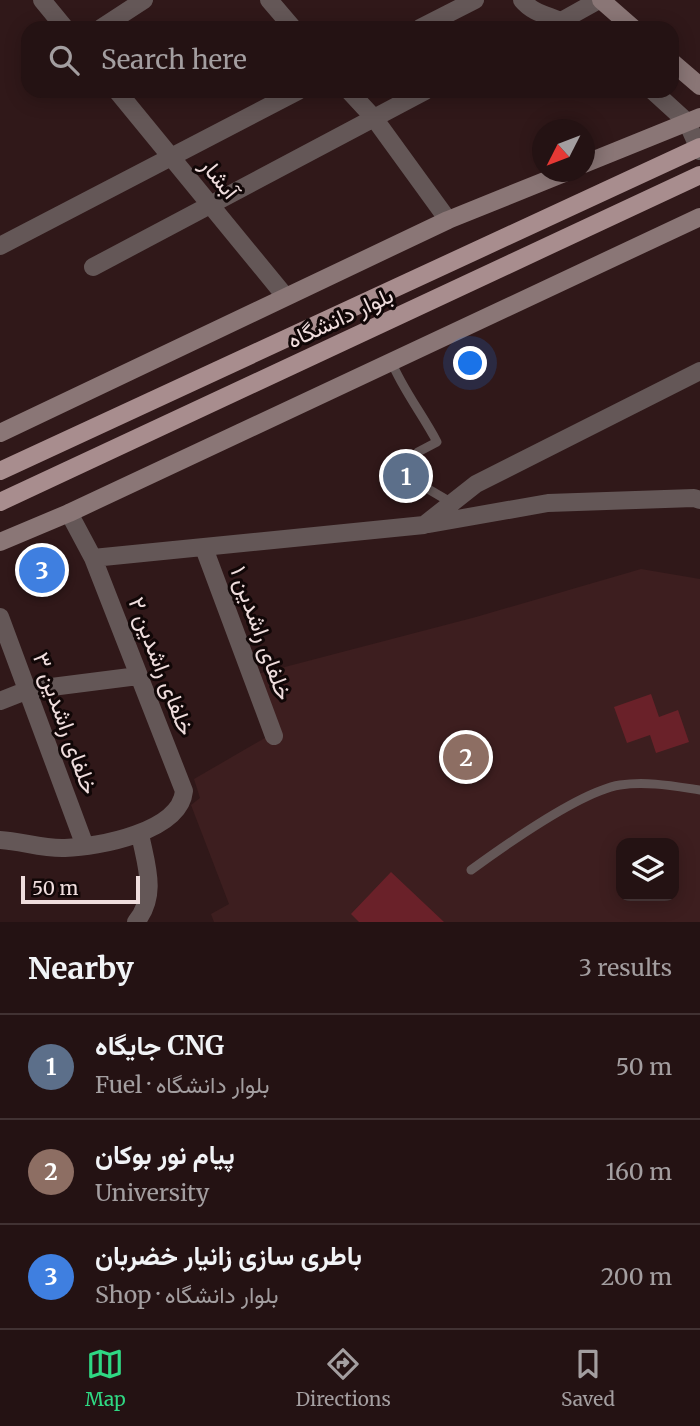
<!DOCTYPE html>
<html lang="en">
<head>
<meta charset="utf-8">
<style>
  body { margin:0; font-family:Merriweather,Vazirmatn,serif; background:#302021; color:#f1f3f6 }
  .controls { position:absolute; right:21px; bottom:21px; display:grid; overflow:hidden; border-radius:14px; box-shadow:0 4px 18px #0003 }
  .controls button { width:63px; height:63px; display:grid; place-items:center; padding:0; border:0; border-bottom:2px solid #413233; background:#241213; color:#f1f3f6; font:35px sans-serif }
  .compass { position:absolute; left:532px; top:119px; width:63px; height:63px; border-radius:50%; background:#241213; box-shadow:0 4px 18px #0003; rotate:228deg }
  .scale { position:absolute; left:21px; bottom:18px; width:119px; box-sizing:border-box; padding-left:7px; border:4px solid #efdddd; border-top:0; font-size:19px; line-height:24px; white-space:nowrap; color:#efdddd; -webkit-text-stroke:5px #110707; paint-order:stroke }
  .you { position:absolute; left:471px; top:364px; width:24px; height:24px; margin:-18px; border:5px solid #fff; border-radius:50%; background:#1a73e8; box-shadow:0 0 0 10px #1a73e833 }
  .badge { display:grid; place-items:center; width:46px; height:46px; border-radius:50%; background:#2fd883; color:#fff; font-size:23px; font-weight:700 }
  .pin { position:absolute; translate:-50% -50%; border:4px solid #fff; box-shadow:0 2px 7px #0006 }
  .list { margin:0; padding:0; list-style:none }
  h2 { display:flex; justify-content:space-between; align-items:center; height:91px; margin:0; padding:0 28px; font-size:30px }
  h2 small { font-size:23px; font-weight:400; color:#a39ea0 }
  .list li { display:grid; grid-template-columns:46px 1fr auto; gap:21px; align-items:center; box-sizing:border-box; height:105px; padding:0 28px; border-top:2px solid #413233 }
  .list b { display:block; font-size:26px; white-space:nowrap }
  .list p { margin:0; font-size:23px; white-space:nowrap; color:#a39ea0 }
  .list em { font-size:23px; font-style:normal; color:#a39ea0 }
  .icon { flex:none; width:38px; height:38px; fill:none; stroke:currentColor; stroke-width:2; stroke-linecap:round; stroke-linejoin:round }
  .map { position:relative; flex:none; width:700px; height:922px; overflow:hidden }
  .search { position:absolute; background:#241213; box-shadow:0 4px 18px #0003; left:21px; right:21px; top:21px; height:77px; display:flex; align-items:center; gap:18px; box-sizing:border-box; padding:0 24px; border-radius:21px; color:#a39ea0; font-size:26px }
  .sheet { height:406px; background:#241213 }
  nav { display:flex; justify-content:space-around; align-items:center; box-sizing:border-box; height:98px; border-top:2px solid #413233; background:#241213; font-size:19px; color:#a39ea0 }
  nav a { display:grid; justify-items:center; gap:4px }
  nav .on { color:#2fd883 }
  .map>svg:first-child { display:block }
  .built { fill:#3d1e1f; fill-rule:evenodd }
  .building { fill:#6a2129 }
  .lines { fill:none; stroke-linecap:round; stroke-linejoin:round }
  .lane { stroke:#645757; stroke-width:9 }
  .street { stroke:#645757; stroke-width:18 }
  .secondary { stroke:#8a7676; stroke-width:18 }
  .primary { stroke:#a88d8e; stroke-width:18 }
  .labels { text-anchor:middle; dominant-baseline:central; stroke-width:6; stroke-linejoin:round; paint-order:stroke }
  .street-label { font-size:23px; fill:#efdddd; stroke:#110707 }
</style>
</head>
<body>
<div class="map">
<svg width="700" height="922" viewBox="0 0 700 922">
  <rect width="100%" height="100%" fill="#301819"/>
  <!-- built -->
  <path class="built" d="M 641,569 L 700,579 L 700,922 L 214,922 L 211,914 L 229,904 L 191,805 L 200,798 L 194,779 L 270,735 L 258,674 L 476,617 ZM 621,843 L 674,843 L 674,896 L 621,896 Z"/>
  <!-- building -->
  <path class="building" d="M 651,694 L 659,717 L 678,710 L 689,742 L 656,753 L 650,735 L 627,743 L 614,707 Z
    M 391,872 L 444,922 L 359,922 L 351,914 Z"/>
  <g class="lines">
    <!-- lane -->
    <path class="lane" d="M 391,361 C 403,390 423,415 437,442 L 418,452 L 406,476 L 452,503
      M 471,870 C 504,846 582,791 620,785 C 647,781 673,786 700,790"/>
    <!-- street -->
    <path class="street" d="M 42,0 L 65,28
      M 269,0 L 293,28
      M 522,0 C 536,17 556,15 572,28
      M 554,25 L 599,0
      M 101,28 L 144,0
      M 420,28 L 475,0
      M 117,91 L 285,296
      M 349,91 L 374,118 L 448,220
      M 653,91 L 687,122 L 700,151
      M 0,246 L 298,91
      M 93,267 L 425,91
      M 69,513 L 93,558 L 424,525 L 476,484 L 700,371
      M 429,524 L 548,503 L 694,498 L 700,500
      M 204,548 L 274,736
      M 0,617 L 85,846
      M 0,701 L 28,690 L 138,676
      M 0,840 C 21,841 43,849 65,848 C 98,847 180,832 184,791 L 93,558
      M 136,922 C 158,895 146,865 140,834"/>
    <!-- secondary -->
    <path class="secondary" d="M 601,0 L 633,28
      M 672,62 L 700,86
      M 584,164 L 700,117
      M 0,433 L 448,220 L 567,172
      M 0,542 L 69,513 L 700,217"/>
    <!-- primary -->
    <path class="primary" d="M 0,471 L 700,147
      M 0,502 L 700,175"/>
  </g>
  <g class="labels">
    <!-- street labels -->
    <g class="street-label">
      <text transform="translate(220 178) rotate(51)">آبشار</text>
      <text transform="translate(340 317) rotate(-25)">بلوار دانشگاه</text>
      <text transform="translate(262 633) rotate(70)">خلفای راشدین ۱</text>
      <text transform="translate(162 666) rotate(69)">خلفای راشدین ۲</text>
      <text transform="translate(66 723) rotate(70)">خلفای راشدین ۳</text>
    </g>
  </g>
</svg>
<div class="controls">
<button><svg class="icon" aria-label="layers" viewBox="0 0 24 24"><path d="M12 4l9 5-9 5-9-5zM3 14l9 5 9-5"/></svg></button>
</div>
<svg class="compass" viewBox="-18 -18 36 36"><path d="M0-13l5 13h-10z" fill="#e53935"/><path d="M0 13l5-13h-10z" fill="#a39ea0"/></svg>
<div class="scale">50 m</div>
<div class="you"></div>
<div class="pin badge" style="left:406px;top:476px;background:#5c6f8a">1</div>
<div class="pin badge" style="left:466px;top:757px;background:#8d6e63">2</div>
<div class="pin badge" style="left:42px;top:570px;background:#3f7fe0">3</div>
<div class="search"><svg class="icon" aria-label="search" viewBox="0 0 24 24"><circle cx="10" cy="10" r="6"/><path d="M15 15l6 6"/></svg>Search here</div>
</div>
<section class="sheet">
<h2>Nearby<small>3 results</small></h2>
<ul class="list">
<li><span class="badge" style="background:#5c6f8a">1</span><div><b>جایگاه CNG</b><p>Fuel · بلوار دانشگاه</p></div><em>50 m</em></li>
<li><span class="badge" style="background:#8d6e63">2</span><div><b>پیام نور بوکان</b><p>University</p></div><em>160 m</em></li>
<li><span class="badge" style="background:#3f7fe0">3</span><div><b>باطری سازی زانیار خضربان</b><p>Shop · بلوار دانشگاه</p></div><em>200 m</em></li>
</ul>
</section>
<nav>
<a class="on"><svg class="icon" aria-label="map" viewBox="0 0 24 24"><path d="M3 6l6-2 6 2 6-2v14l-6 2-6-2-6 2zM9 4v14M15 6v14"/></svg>Map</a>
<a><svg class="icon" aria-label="directions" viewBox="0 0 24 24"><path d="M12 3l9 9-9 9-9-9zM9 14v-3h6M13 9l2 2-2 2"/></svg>Directions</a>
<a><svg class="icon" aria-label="saved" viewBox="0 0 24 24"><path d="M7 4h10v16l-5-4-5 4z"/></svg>Saved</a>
</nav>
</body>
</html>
